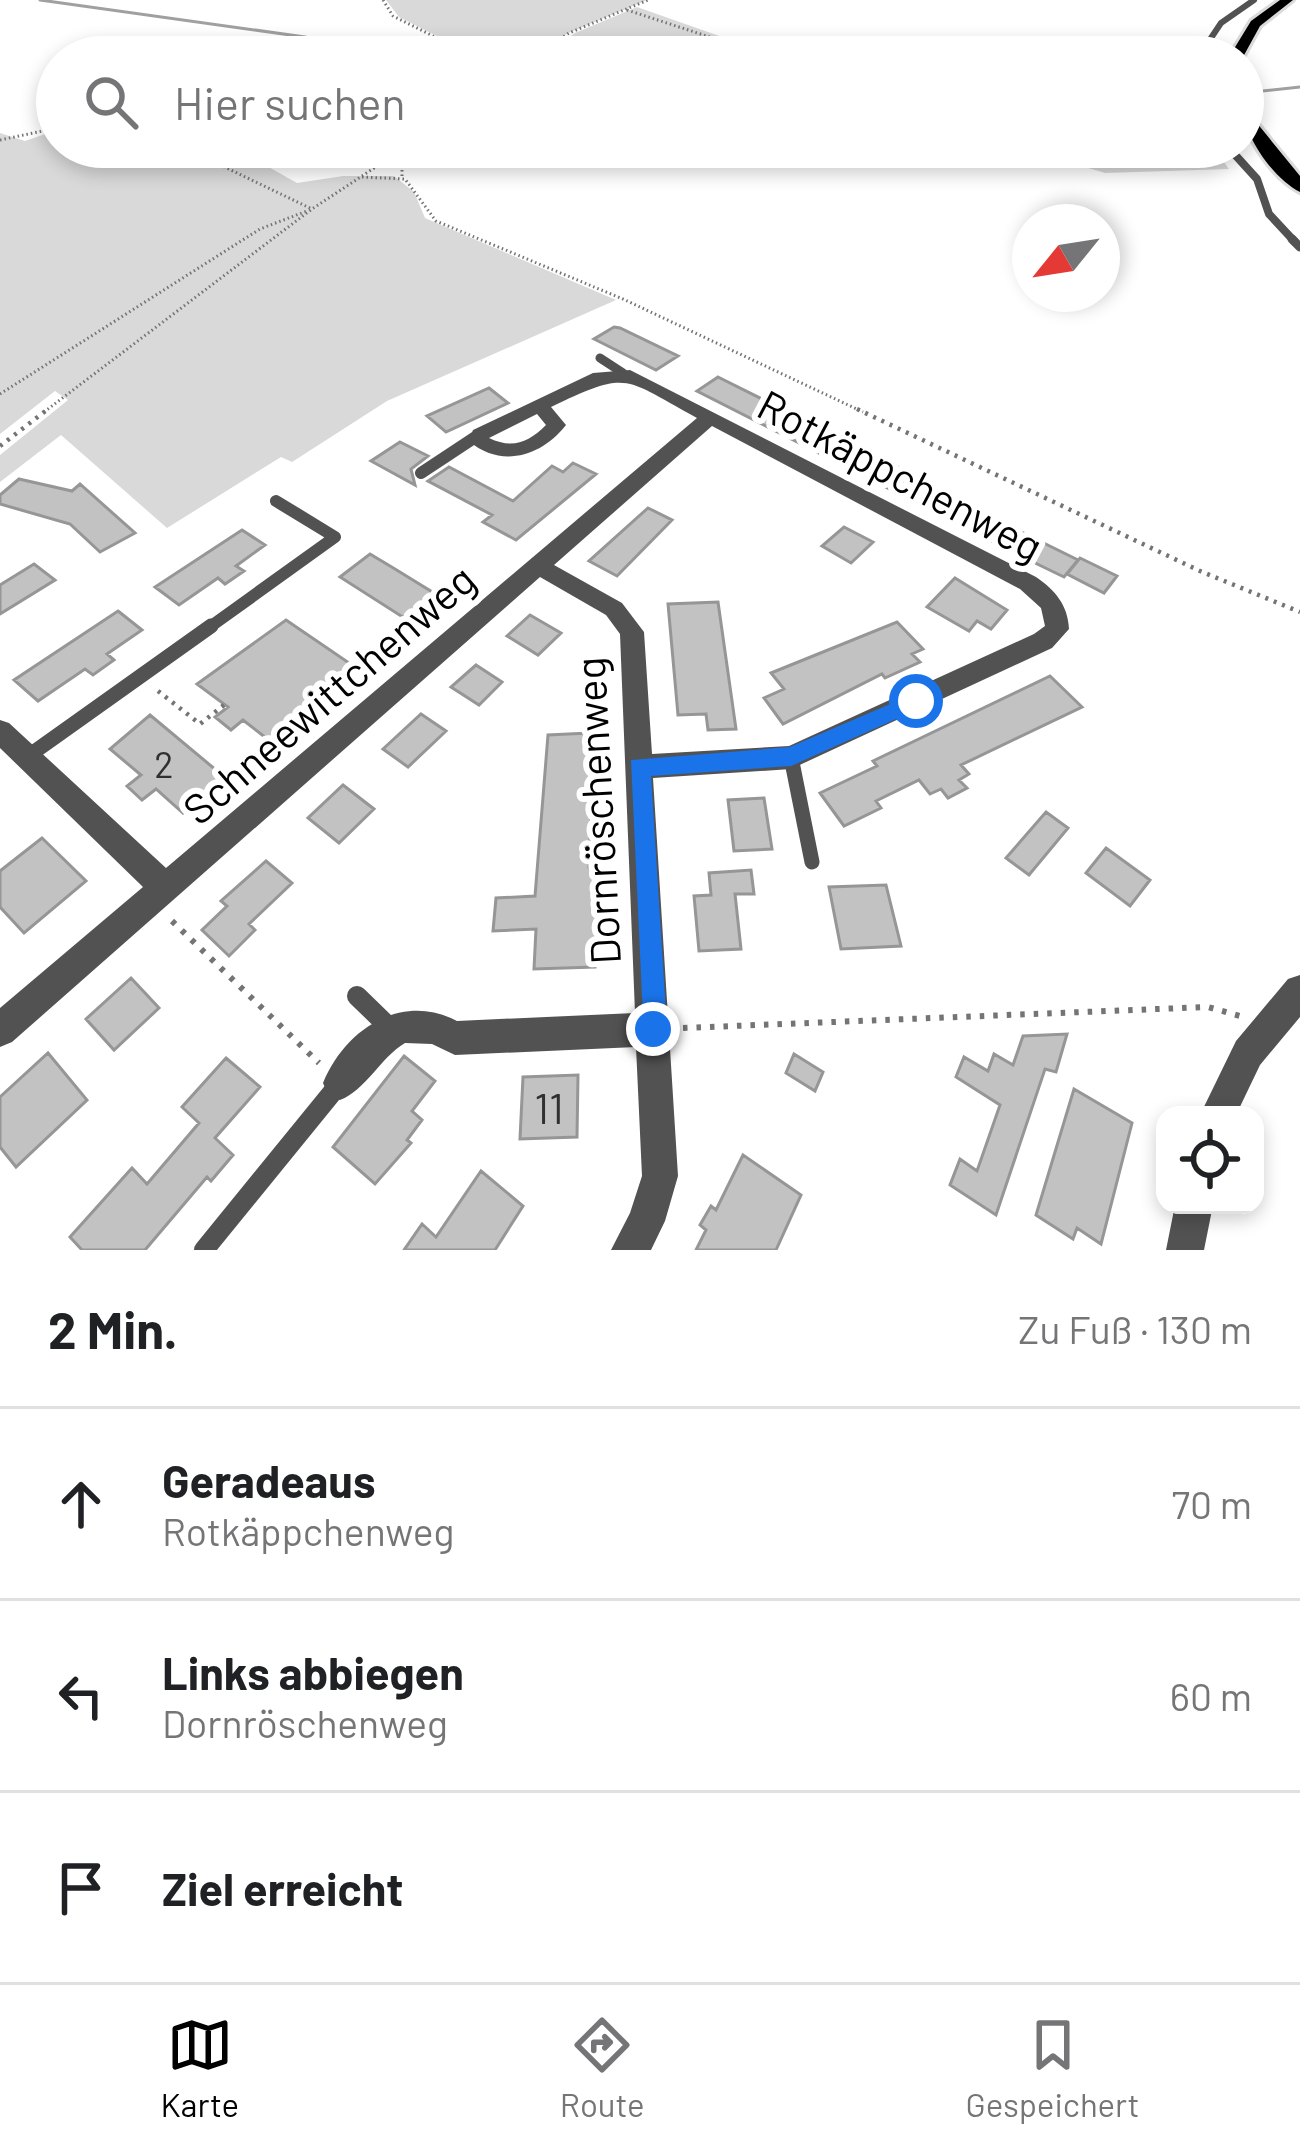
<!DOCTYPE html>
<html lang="de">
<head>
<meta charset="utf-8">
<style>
  body { margin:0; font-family:Barlow,sans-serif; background:#f6f6f6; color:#202124 }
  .controls { position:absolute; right:36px; bottom:36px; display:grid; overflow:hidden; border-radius:24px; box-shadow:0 6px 18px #0003 }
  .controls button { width:108px; height:108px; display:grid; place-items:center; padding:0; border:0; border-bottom:3px solid #e0e0e0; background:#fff; color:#202124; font:60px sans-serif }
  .compass { position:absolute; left:1012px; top:204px; width:108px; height:108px; border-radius:50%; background:#fff; box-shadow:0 6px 18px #0003; rotate:240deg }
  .stop { position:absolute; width:36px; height:36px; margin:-27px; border:9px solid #1a73e8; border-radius:50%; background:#fff }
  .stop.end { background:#1a73e8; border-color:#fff; box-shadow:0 3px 12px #0008 }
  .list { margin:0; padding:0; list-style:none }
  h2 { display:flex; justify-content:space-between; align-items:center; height:156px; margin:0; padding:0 48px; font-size:51px }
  h2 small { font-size:39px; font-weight:400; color:#757577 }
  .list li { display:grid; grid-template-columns:78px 1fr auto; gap:36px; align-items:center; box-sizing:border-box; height:192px; padding:0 48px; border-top:3px solid #e0e0e0 }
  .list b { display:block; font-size:45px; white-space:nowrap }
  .list p { margin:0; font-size:39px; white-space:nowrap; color:#757577 }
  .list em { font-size:39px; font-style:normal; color:#757577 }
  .icon { flex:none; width:66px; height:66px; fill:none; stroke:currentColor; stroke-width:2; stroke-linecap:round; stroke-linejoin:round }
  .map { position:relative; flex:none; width:1300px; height:1250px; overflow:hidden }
  .search { position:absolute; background:#fff; box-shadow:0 6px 18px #0003; left:36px; right:36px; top:36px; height:132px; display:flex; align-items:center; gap:30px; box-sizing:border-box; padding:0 42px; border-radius:66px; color:#757577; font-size:45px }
  .sheet { height:732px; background:#fff }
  nav { display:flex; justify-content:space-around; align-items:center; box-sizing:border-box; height:168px; border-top:3px solid #e0e0e0; background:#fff; font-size:33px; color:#757577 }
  nav a { display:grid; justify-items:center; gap:6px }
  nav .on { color:#000 }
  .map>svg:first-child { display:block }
  .green { fill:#d9d9d9 }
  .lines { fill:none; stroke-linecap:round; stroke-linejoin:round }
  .stream-far1 { stroke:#a0a0a0; stroke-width:3 }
  .stream { stroke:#a0a0a0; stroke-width:4.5 }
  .building { fill:#c2c2c2; stroke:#969696; stroke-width:3 }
  .primary-casing { stroke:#dbdbdb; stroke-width:6 }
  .path-far2 { stroke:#747474; stroke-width:3; stroke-dasharray:1.5 3; stroke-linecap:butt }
  .path-far1 { stroke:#747474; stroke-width:4.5; stroke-dasharray:3 6; stroke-linecap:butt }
  .path { stroke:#747474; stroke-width:6; stroke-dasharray:4.5 9; stroke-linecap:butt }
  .service-far5 { stroke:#525252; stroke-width:6 }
  .service-far4 { stroke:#525252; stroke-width:8 }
  .service-far3 { stroke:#525252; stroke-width:9 }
  .service-far2 { stroke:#525252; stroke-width:12 }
  .service-far1 { stroke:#525252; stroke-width:15 }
  .service { stroke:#525252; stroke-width:20 }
  .minor { fill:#525252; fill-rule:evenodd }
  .primary { fill:#000; fill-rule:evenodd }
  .route { fill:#1a73e8 }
  .labels { text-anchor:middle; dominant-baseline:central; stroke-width:12; stroke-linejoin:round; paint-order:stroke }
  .number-label { font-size:36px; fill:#303030 }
  .street-label { font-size:42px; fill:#000; stroke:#fff }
  .near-number-label { font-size:42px; fill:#303030 }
</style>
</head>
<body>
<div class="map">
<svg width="1300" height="1250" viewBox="0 0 1300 1250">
  <rect width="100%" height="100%" fill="#fff"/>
  <!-- green -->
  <path class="green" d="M 386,0 L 647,0 L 568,33 L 531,57 L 479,57 L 399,17 Z
    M 637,7 L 779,57 L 542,57 L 575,33 Z
    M 57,130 L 57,147 L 233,147 L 297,183 L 343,176 L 394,176 L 414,192 L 425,218 L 616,300 L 387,401 L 292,462 L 281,457 L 167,528 L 61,435 L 0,482 L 0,455 L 68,400 L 55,391 L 0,434 L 0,133 L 25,141 Z
    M 1018,147 L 1213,147 L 1229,169 L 1105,173 Z"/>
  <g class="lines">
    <!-- stream-far1 -->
    <path class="stream-far1" d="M 40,0 L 305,37 L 355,57
      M 1243,93 L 1300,87"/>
    <!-- stream -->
    <path class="stream" d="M 587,147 C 671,172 753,156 838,147"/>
  </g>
  <!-- building -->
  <path class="building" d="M 614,327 L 620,328 L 678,356 L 656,370 L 594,339 Z
    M 718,377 L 920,478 L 936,488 L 921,503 L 901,495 L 697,391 Z
    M 489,388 L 508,403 L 446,432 L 427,416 Z
    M 400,442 L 428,456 L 411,469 L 415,485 L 371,461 Z
    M 573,463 L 596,474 L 516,540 L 483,522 L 492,515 L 428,481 L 449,467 L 513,501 L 552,466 L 563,472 Z
    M 19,479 L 72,491 L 80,484 L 135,533 L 100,552 L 70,524 L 0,504 L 0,495 Z
    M 952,498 L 1005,524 L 1078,560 L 1064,577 L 1033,562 L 937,513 Z
    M 648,508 L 672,520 L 617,576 L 589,561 Z
    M 844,527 L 873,542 L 851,563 L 822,546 Z
    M 242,530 L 265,545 L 236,566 L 244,571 L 225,584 L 218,578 L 179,605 L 155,587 Z
    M 370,554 L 395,569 L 442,598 L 412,623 L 340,577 Z
    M 1080,558 L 1117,576 L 1104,593 L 1067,574 Z
    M 34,564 L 55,580 L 0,614 L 0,585 Z
    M 955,578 L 1007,610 L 991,629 L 977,621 L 969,631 L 927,607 Z
    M 718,602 L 736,729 L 708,730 L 706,714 L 678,715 L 668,604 Z
    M 118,611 L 142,630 L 107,654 L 114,660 L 93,675 L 85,669 L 38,701 L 14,680 Z
    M 530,615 L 561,633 L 538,655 L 507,636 Z
    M 286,620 L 355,667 L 306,708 L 310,712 L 270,741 L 243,720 L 231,730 L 215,717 L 228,707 L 197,684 Z
    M 897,622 L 923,649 L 912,654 L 920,662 L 885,678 L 882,674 L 783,724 L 764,698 L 784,689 L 771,673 Z
    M 476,665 L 502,682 L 479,705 L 451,687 Z
    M 1050,676 L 1082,707 L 961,765 L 969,774 L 959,780 L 967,788 L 948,798 L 941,789 L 930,794 L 919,780 L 876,801 L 881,808 L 844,826 L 820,793 L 877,766 L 873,761 Z
    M 421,714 L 446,731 L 408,767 L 383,749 Z
    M 150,715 L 228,780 L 183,813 L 156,789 L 142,800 L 127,786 L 141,775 L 110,749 Z
    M 589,733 L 589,746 L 593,745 L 589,867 L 597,866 L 595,967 L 534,969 L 536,929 L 493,931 L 496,898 L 535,896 L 548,735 Z
    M 343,785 L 374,809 L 339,843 L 308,818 Z
    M 764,798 L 772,849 L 734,851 L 728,800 Z
    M 1046,812 L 1068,828 L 1029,875 L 1006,858 Z
    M 42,838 L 86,881 L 24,933 L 0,907 L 0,871 Z
    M 1106,848 L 1150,880 L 1130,906 L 1086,873 Z
    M 266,861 L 292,883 L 249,924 L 255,930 L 229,956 L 202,930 L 227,906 L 221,901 Z
    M 751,870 L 754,894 L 735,894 L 741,949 L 699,951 L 694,896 L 711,895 L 709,873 Z
    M 886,885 L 901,946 L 841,949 L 829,887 Z
    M 131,978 L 159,1008 L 114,1050 L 86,1019 Z
    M 1067,1034 L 1056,1072 L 1045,1069 L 996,1215 L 950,1185 L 960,1159 L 977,1171 L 1000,1105 L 956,1077 L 964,1057 L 988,1071 L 994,1054 L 1013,1065 L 1023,1036 Z
    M 48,1053 L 87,1100 L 16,1167 L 0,1147 L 0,1097 Z
    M 794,1054 L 823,1072 L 815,1091 L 786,1073 Z
    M 404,1056 L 435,1081 L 412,1111 L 422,1120 L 407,1140 L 411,1143 L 375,1184 L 333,1147 Z
    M 226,1058 L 260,1087 L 215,1138 L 233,1155 L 211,1181 L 207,1177 L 145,1250 L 82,1250 L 70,1237 L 132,1168 L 147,1184 L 199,1123 L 182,1107 Z
    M 578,1075 L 577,1137 L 520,1139 L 523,1077 Z
    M 1074,1089 L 1132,1123 L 1101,1244 L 1077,1228 L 1073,1239 L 1036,1215 Z
    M 743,1155 L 801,1195 L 776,1250 L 696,1250 L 706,1230 L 700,1225 L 711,1206 L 716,1210 Z
    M 481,1171 L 523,1206 L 495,1250 L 404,1250 L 422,1224 L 436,1237 Z"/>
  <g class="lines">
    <defs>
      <path id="primary" d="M 1280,0 L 1293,0 L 1260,26 L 1243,57 L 1229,57 L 1251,21 Z
        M 1243,106 L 1300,176 L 1300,192 C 1273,178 1243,136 1243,106 Z"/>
    </defs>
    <!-- primary casing -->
    <use href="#primary" class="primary-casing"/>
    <!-- path-far2 -->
    <path class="path-far2" d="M 383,0 L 393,16 L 475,57
      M 627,10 L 771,57
      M 534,57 L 569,33 L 648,0
      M 1119,57 L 1167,49
      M 0,140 L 57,128
      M 183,147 L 312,209
      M 402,152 L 402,176
      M 362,177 L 405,179 L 436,221 L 623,299 L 863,412
      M 0,394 L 260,229 L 307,211
      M 44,412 L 312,209 L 406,147"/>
    <!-- path-far1 -->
    <path class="path-far1" d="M 857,409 L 1200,571 L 1300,612
      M 0,446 L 48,409
      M 158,691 L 200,724 L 224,705"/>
    <!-- path -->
    <path class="path" d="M 172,921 L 319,1063
      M 683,1028 L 1208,1007 L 1240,1016"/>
    <!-- service-far5 -->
    <path class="service-far5" d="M 1179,47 L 1207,44 L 1221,23 L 1254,0"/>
    <!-- service-far4 -->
    <path class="service-far4" d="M 1228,147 L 1257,179 L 1269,214 L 1295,242"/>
    <!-- service-far3 -->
    <path class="service-far3" d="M 1292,239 L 1300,247
      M 600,358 L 623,373"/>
    <!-- service-far2 -->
    <path class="service-far2" d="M 421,473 L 480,434
      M 207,629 L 335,537 L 276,501"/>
    <!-- service-far1 -->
    <path class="service-far1" d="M 27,757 L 211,626
      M 791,757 L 812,862"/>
    <!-- service -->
    <path class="service" d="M 357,996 L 391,1029
      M 204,1250 L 340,1083"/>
    <!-- minor -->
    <path class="minor" d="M 630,370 L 1036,577 C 1055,590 1068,605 1069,629 L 1052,648 L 791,769 L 653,778 L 678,1176 L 665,1221 L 651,1250 L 611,1250 L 630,1213 L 642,1176 L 636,1047 L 455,1055 L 432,1044 L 405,1043 C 380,1058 366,1090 340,1100 L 328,1095 L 323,1083 C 345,1029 402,992 457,1021 L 635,1013 L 620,634 L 606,615 L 540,577 L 12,1042 L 0,1047 L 0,1008 L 143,887 L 0,748 L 0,720 L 9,723 L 166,868 L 697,418 C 623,378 630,369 551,407 L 566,425 C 542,456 501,469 469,441 L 473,430 L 593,373 ZM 537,414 L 546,425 C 528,443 512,449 489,438 ZM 712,426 L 1020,589 L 1041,608 L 1045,626 L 1034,634 L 789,746 L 652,754 L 644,632 L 622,603 L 554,565 Z
      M 1300,975 L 1300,1017 L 1260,1065 L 1236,1115 L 1200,1115 L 1236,1041 L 1288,979 Z
      M 1175,1205 L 1213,1205 L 1204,1250 L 1166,1250 Z"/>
    <!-- primary -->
    <use href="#primary" class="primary"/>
  </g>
  <!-- route -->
  <path class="route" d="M 916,693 L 926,701 L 923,707 L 791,766 L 651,776 L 667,1029 L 663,1039 L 653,1043 L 644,1039 L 631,760 L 790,747 Z"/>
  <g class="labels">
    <!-- number labels -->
    <g class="number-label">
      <text x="164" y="763">2</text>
    </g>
    <!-- street labels -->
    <g class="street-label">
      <text transform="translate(901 474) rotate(28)">Rotkäppchenweg</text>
      <text transform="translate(328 693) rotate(-41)">Schneewittchenweg</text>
      <text transform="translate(596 811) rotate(-93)">Dornröschenweg</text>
    </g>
    <!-- near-number labels -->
    <g class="near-number-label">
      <text x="549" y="1107">11</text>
    </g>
  </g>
</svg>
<div class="controls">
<button><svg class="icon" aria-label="locate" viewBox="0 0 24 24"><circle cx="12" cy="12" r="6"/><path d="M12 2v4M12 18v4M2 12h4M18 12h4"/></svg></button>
</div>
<svg class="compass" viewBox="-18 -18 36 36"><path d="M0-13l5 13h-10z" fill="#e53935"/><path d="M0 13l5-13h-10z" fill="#757577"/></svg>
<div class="stop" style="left:916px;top:701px"></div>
<div class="stop end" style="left:653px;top:1029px"></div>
<div class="search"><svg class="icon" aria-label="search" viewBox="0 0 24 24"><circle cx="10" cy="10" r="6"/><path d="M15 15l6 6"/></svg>Hier suchen</div>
</div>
<section class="sheet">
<h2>2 Min.<small>Zu Fuß · 130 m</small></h2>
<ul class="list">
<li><svg class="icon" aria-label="ahead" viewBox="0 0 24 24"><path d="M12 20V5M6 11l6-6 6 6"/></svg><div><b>Geradeaus</b><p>Rotkäppchenweg</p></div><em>70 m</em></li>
<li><svg class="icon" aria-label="left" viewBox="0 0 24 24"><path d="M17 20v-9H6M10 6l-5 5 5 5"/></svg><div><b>Links abbiegen</b><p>Dornröschenweg</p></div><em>60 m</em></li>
<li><svg class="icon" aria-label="arrive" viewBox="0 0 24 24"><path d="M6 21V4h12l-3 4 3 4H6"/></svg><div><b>Ziel erreicht</b></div></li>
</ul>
</section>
<nav>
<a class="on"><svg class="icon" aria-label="map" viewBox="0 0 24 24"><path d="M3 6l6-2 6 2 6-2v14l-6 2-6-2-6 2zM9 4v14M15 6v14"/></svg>Karte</a>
<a><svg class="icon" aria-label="directions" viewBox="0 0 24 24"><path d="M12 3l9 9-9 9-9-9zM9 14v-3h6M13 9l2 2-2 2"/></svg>Route</a>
<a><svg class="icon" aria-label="saved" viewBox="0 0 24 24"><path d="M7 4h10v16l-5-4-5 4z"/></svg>Gespeichert</a>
</nav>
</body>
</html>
